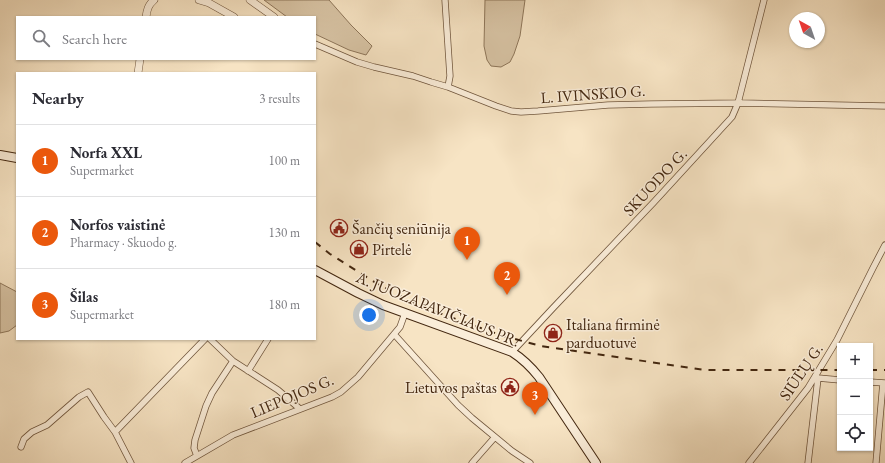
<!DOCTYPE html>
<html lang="en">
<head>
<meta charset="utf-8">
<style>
  body { margin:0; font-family:"EB Garamond",serif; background:#f7f7f7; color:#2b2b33 }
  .controls { position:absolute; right:12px; bottom:12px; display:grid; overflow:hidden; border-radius:0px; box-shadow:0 1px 3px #0004 }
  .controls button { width:36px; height:36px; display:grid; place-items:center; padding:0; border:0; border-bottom:1px solid #e1e1e2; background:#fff; color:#2b2b33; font:20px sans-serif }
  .compass { position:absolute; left:789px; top:12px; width:36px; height:36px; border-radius:50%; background:#fff; box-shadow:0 1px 3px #0004; rotate:320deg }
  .you { position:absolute; left:369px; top:315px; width:14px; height:14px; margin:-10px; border:3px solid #fff; border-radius:50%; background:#1a73e8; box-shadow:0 0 0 6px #1a73e833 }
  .badge { display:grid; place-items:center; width:26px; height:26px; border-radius:50%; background:#ea580c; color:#fff; font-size:13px; font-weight:700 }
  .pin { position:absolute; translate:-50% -33px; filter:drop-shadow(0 1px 2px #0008) }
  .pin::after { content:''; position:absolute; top:21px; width:14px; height:12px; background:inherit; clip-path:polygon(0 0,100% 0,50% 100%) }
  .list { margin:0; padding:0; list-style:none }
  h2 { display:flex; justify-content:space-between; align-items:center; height:52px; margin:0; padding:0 16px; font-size:17px }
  h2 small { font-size:13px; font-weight:400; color:#7c7c81 }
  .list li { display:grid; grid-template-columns:26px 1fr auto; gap:12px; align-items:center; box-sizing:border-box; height:72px; padding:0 16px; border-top:1px solid #e1e1e2 }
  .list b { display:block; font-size:15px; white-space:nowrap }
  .list p { margin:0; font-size:13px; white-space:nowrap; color:#7c7c81 }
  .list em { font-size:13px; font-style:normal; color:#7c7c81 }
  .icon { flex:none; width:22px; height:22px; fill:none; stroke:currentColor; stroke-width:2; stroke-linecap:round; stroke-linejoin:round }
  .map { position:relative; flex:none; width:885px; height:463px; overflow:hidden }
  .search { position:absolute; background:#fff; box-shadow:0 1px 3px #0004; left:16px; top:16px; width:300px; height:44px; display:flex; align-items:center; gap:10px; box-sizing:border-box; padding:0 14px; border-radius:0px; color:#7c7c81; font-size:15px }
  .panel { position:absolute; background:#fff; box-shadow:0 1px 3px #0004; left:16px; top:72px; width:300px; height:268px; border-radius:0px }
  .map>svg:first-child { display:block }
  .green { fill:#d8c4a5; stroke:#8e765a }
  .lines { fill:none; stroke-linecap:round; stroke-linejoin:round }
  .minor-casing { stroke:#70563d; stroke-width:7 }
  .tertiary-casing { stroke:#70563d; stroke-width:8 }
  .secondary-casing { stroke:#432710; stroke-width:10 }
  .minor { stroke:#faedd9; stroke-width:5.5 }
  .tertiary { stroke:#faedd9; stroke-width:7 }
  .secondary { stroke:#faedd9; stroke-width:8 }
  .rail { stroke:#432710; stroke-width:2; stroke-dasharray:7 7; stroke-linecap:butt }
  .labels { text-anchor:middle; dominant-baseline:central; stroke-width:3; stroke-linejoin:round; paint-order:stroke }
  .street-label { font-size:16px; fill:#432710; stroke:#faedd9 }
  .poi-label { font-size:16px; fill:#432710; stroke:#faedd9; text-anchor:start }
</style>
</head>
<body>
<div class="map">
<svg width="885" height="463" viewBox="0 0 885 463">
  <rect width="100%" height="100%" fill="#f7e4c4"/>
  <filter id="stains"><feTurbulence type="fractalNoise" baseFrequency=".005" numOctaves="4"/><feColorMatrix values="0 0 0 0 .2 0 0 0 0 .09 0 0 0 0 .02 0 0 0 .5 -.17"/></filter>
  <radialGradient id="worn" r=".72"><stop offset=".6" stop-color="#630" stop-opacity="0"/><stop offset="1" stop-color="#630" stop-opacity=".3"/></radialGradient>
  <!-- green -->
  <path class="green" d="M 264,0 L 329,0 L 351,25 L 372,46 L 366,55 L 349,50 L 315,34 L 315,17 L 287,17 Z
    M 485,0 L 525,0 L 520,36 L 514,54 L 510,62 L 501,67 L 491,66 L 487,60 L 484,46 Z
    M 0,283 L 17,292 L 17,325 L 9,331 L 0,333 Z"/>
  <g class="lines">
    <defs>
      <path id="minor" d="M 445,0 L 450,76 L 448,87
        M 315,44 L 357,62 L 374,67 L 413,76 L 431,82 L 448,87 L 496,106 L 511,111 L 521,112 L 538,111 L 608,105 L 651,104 L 742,103 L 885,106
        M 394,334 L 458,405 L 472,418 L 512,451 L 530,463
        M 210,339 L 233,361 L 278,390 L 300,409
        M 512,352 L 553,308 L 654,202 L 732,117 L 738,103 L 764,0
        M 248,371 L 268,339
        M 817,377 L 818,378 L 840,380
        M 870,382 L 885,383
        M 115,432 L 205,339
        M 21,447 L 24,439 L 32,432 L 47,425 L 79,397 L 88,392 L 104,417 L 115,432 L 131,463
        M 197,456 L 194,448 L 195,440 L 206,406 L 212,393 L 233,361
        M 185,463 L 233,435 L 332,397 L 341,392 L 358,377 L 400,327 L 405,313
        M 472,463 L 495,437
        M 749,463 L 808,388 L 837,340 L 873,268 L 885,245
        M 808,463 L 818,378
        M 876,463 L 883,383"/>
      <path id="tertiary" d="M 199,0 L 209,3 L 234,17
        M 250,0 L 274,17
        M 146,17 C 147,10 148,5 154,0
        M 138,73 L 140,59"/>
      <path id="secondary" d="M 0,155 L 17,158
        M 315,270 L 358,293 L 383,305 L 512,352 C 523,359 531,367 539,377 L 596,463"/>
    </defs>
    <!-- minor casing -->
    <use href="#minor" class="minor-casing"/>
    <!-- tertiary casing -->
    <use href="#tertiary" class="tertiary-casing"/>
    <!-- secondary casing -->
    <use href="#secondary" class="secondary-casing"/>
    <!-- minor -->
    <use href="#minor" class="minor"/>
    <!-- tertiary -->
    <use href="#tertiary" class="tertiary"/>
    <!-- secondary -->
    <use href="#secondary" class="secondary"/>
    <!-- rail -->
    <path class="rail" d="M 315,242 L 330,254 L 376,283 L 420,306 L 500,335 L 541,346 L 705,370 L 840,370
      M 870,370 L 885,370"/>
  </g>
  <!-- icons -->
  <defs>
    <symbol id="civic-ring" viewBox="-11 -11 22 22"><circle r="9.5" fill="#faedd9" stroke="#8f2418" stroke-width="1.5"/><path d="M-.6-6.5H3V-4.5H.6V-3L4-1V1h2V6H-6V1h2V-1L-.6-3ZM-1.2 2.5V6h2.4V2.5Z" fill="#8f2418"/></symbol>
    <symbol id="shop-ring" viewBox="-11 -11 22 22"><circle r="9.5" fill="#faedd9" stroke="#8f2418" stroke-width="1.5"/><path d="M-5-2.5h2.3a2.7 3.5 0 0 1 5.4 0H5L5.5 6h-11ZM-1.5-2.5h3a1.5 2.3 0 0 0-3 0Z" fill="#8f2418"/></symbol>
  </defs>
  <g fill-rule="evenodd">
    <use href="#civic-ring" x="329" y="218" width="20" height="20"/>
    <use href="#shop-ring" x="349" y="239" width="20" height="20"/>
    <use href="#shop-ring" x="543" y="323" width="20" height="20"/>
    <use href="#civic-ring" x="500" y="377" width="20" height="20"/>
  </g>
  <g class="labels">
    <!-- street labels -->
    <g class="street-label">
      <text transform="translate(593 94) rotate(-4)">L. IVINSKIO G.</text>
      <text transform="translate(655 182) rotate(-47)">SKUODO G.</text>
      <text transform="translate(438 309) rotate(22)">A. JUOZAPAVIČIAUS PR.</text>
      <text transform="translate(801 372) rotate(-56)">SIŪLŲ G.</text>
      <text transform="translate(292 396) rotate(-23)">LIEPOJOS G.</text>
    </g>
    <!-- poi labels -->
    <g class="poi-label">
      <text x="352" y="228">Šančių seniūnija</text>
      <text x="372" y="249">Pirtelė</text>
      <text x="566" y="324">Italiana firminė<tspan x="566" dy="18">parduotuvė</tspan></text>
      <text x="497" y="387" text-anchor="end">Lietuvos paštas</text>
    </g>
  </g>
  <rect width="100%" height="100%" filter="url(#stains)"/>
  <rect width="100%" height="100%" fill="url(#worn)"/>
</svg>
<div class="controls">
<button>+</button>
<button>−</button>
<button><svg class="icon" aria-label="locate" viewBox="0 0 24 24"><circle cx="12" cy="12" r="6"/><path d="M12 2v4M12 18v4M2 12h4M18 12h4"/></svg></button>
</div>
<svg class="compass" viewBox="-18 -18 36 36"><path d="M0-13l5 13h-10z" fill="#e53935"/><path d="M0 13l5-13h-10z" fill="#7c7c81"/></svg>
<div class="you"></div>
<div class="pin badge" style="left:467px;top:260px">1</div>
<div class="pin badge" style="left:507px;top:295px">2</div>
<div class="pin badge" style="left:535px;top:415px">3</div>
<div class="search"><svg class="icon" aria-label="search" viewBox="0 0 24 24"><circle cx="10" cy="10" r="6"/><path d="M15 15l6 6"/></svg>Search here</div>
<section class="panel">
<h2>Nearby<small>3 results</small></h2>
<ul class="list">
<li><span class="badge">1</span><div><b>Norfa XXL</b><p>Supermarket</p></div><em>100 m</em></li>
<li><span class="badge">2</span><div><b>Norfos vaistinė</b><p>Pharmacy · Skuodo g.</p></div><em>130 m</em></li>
<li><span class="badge">3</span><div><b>Šilas</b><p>Supermarket</p></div><em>180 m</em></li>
</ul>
</section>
</div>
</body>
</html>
